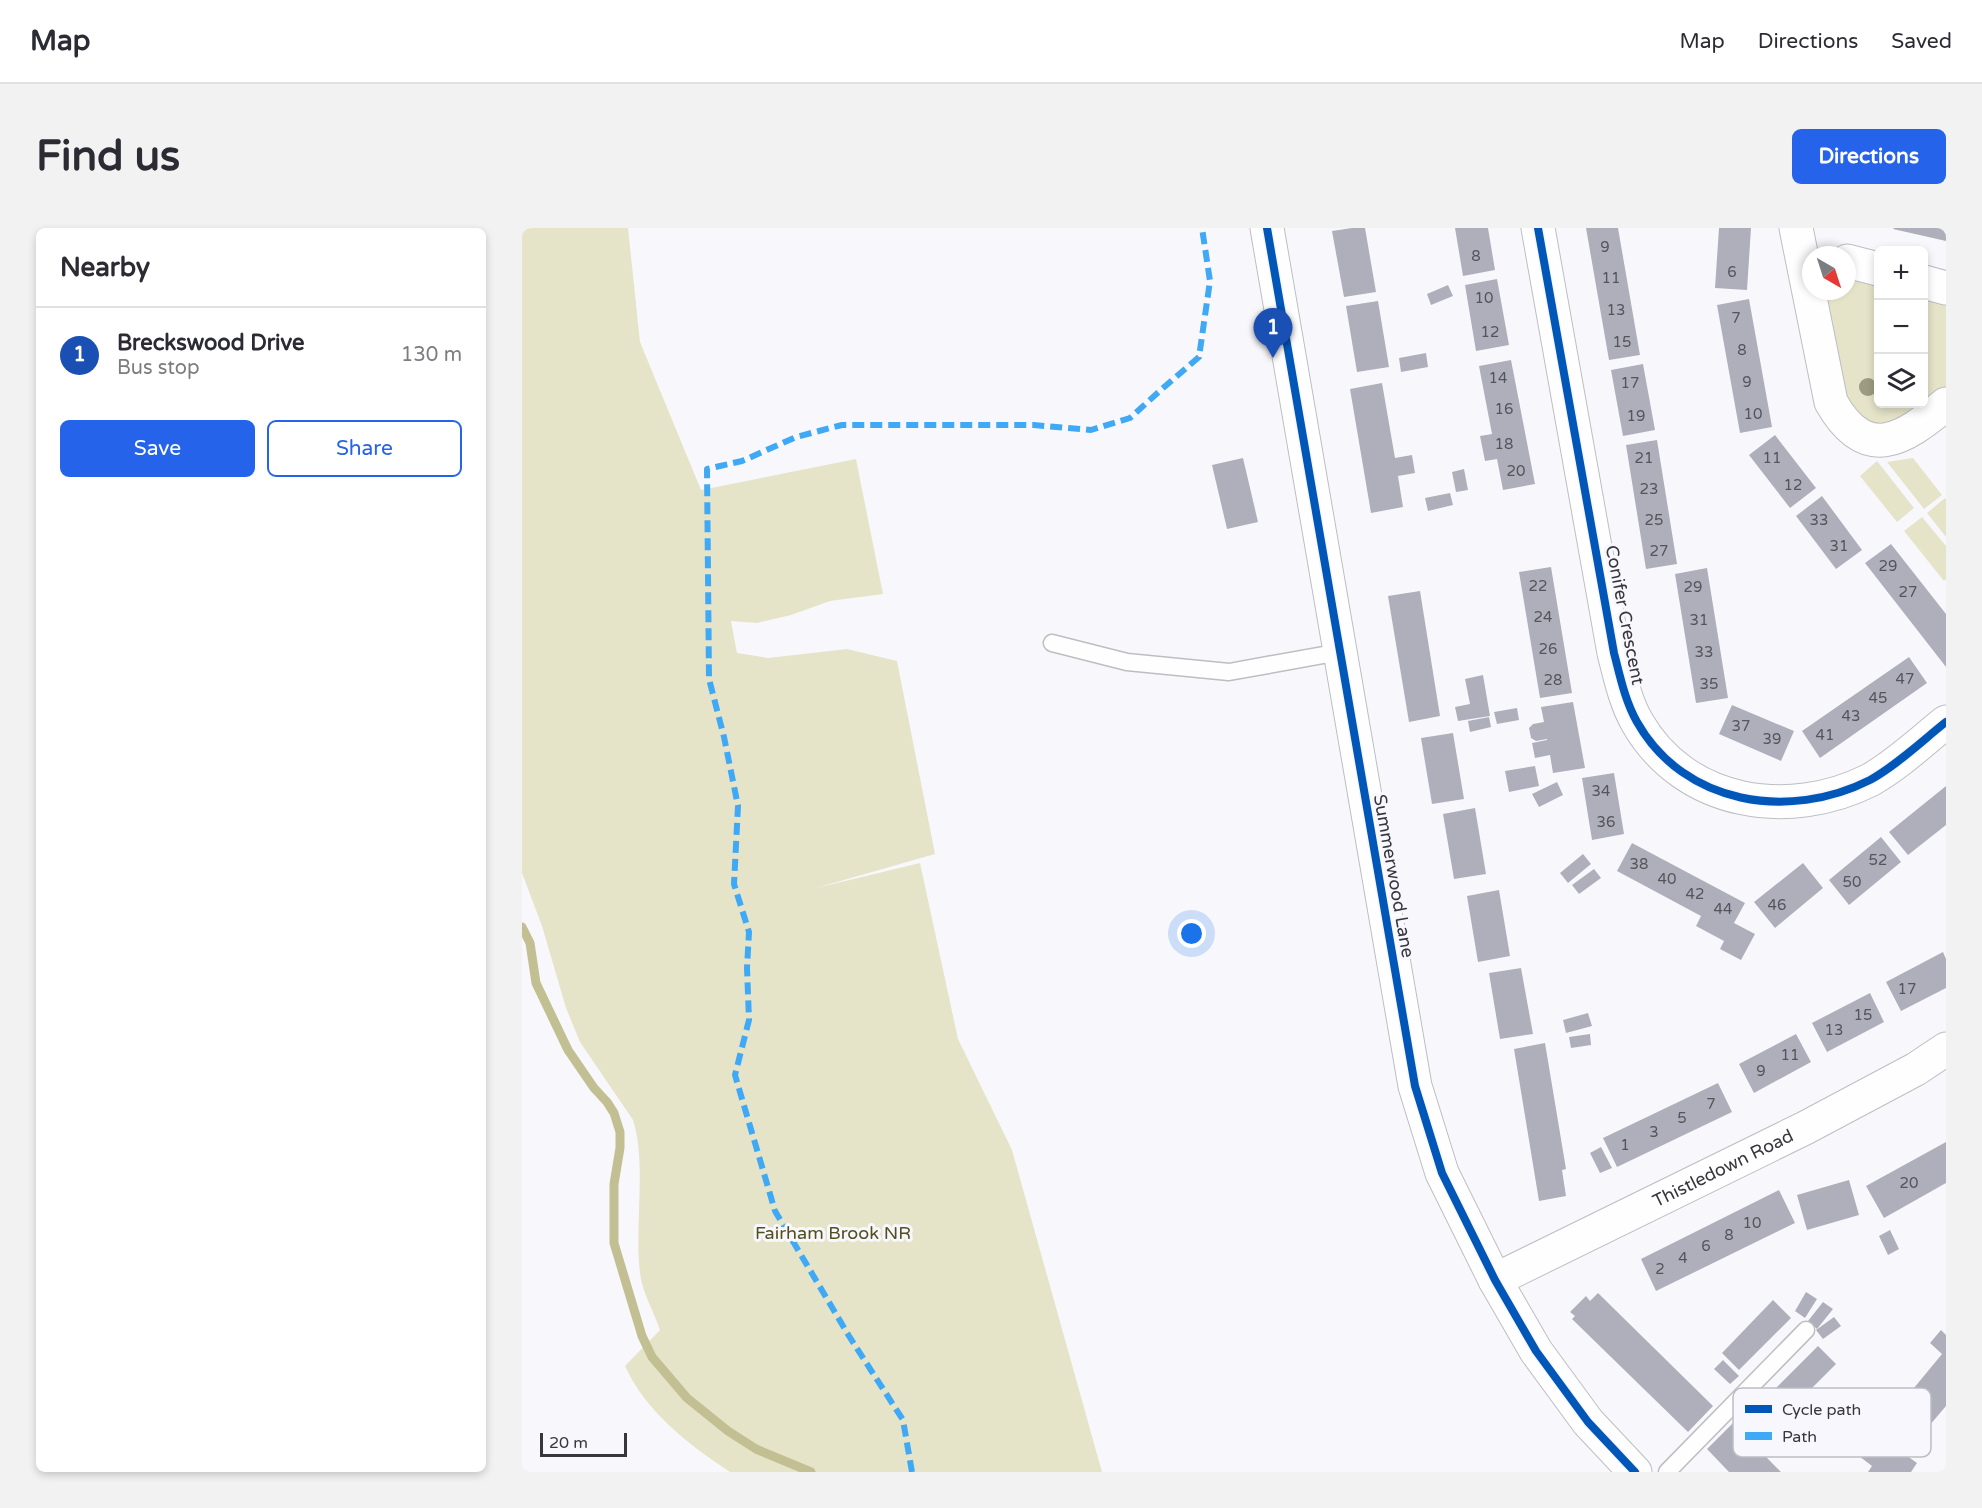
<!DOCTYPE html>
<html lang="en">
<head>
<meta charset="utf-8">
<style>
  body { margin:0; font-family:"Varela Round",sans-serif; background:#f2f2f3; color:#2b2b33 }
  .controls { position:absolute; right:18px; top:18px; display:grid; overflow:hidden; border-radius:9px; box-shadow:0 3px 9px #0003 }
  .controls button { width:54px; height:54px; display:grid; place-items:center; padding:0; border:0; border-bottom:2px solid #e1e1e2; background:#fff; color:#2b2b33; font:30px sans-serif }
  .compass { position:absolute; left:1280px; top:18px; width:54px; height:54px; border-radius:50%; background:#fff; box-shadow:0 3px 9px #0003; rotate:141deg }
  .scale { position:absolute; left:18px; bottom:15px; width:87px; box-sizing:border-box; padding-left:6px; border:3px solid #36363c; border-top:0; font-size:16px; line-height:21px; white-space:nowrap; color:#36363c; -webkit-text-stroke:4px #f7f7fd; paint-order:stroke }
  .you { position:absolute; left:670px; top:706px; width:21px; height:21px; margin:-15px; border:4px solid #fff; border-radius:50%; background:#1a73e8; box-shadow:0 0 0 9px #1a73e833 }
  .badge { display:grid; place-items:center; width:39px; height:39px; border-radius:50%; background:#2563eb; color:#fff; font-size:20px; font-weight:700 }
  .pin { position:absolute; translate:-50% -50px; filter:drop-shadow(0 2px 3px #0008) }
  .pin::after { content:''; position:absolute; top:32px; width:21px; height:18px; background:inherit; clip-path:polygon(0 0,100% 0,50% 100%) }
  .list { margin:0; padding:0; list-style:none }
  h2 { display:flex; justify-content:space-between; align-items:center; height:78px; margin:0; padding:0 24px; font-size:26px }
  h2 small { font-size:20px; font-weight:400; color:#7c7c81 }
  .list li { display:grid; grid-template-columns:39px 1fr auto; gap:18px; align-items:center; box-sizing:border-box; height:96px; padding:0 24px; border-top:2px solid #e1e1e2 }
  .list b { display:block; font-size:22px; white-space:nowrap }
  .list p { margin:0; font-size:20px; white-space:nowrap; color:#7c7c81 }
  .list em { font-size:20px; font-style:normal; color:#7c7c81 }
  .actions { display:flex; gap:12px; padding:18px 24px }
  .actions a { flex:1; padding:14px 0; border:2px solid #2563eb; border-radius:9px; text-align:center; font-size:21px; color:#2563eb }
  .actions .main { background:#2563eb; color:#fff }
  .icon { flex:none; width:33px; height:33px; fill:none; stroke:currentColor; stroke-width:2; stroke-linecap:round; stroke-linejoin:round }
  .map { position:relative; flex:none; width:1424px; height:1244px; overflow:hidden; border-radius:9px }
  header { display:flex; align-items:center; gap:36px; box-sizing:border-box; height:84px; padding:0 30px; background:#fff; border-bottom:2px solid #e1e1e2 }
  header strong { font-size:28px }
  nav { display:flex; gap:33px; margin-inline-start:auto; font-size:21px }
  .intro { display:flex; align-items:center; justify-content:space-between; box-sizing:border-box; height:144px; padding:0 36px }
  h1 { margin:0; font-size:42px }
  .button { padding:15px 27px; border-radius:9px; background:#2563eb; color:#fff; font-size:21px; font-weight:700 }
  main { display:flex; gap:36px; padding:0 36px }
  aside { flex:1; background:#fff; border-radius:9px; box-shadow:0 3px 9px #0003 }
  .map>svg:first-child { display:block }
  .green { fill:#e5e4c9 }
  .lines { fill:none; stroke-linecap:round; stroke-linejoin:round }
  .stream { stroke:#c2c092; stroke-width:9 }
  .building { fill:#afafbc }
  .lane-casing { stroke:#bdbec2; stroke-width:19 }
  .street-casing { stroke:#bdbec2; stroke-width:35 }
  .lane { stroke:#fefeff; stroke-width:16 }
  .street { stroke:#fefeff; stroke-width:33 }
  .quiet { stroke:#3fa9f5; stroke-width:6; stroke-dasharray:12 6; stroke-linecap:butt }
  .cycleway-casing { stroke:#f7f7fd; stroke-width:11 }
  .cycleway { stroke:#0057b8; stroke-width:8 }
  .tree { fill:#9d9c81 }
  .labels { text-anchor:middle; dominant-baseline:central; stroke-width:6; stroke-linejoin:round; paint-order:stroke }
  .number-label { font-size:15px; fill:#54545c }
  .street-label { font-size:18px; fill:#36363c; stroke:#f7f7fd }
  .park-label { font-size:18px; fill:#52501c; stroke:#f7f7fd }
  .key { fill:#f7f7fd; stroke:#bdbdc3; stroke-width:1.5 }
  .key-label { font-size:16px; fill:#36363c }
</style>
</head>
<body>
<header>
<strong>Map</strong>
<nav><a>Map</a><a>Directions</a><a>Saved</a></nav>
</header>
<div class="intro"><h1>Find us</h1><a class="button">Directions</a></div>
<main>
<aside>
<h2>Nearby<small></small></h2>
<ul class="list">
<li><span class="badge" style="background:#1a4fb4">1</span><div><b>Breckswood Drive</b><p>Bus stop</p></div><em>130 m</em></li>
</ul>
<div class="actions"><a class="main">Save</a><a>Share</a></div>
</aside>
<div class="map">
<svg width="1424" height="1244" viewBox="0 0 1424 1244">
  <rect width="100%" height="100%" fill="#f8f8fc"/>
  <!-- green -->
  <path class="green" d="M 0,0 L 106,0 L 118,114 L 179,262 L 334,231 L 361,366 L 308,373 L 269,387 L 235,395 L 209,393 L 215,425 L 246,430 L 325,421 L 375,433 L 413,626 L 294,660 L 398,635 L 436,811 L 490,922 L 580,1244 L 208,1244 C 167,1217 123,1183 103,1138 L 138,1102 C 132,1084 120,1064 118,1045 C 112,997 125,936 111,892 L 58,814 L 44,780 L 20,698 L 0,645 Z
    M 1325,44 L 1356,53 L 1356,176 L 1402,176 L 1402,67 L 1424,73 L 1424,163 L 1394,187 L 1356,199 L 1325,180 L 1299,63 L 1325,63 Z
    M 1391,230 L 1420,267 L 1402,281 L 1365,234 Z
    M 1355,233 L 1392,280 L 1375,294 L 1338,248 Z
    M 1423,270 L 1424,271 L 1424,309 L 1405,285 Z
    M 1400,289 L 1424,318 L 1424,351 L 1422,353 L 1382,303 Z"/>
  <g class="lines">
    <!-- stream -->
    <path class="stream" d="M 0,699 L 8,715 L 14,755 L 46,822 L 72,860 L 85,874 L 92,885 L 98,904 L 98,920 L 92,956 L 92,1015 L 120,1108 L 130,1129 L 165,1170 L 206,1203 L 234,1221 L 289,1244"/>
  </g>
  <!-- building -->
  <path class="building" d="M 830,0 L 843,0 L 854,64 L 822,69 L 810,3 Z
    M 933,0 L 966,0 L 973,42 L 941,48 Z
    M 1064,0 L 1096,0 L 1118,127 L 1087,132 Z
    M 1197,0 L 1229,0 L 1225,62 L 1193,60 Z
    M 1372,0 L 1424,0 L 1424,13 L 1371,1 Z
    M 975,51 L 987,117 L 954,123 L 943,57 Z
    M 926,57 L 931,68 L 909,77 L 905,66 Z
    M 1227,71 L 1250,199 L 1218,205 L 1195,77 Z
    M 856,73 L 867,139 L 835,144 L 824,78 Z
    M 904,125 L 906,139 L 879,144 L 877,130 Z
    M 989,132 L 1013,256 L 981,262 L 975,231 L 963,233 L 958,208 L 970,206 L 957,138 Z
    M 1121,136 L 1133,202 L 1101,208 L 1089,142 Z
    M 860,155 L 873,230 L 890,227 L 893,245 L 876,248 L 881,279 L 849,285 L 828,161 Z
    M 1253,207 L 1294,260 L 1268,280 L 1227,227 Z
    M 1135,212 L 1155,336 L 1124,341 L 1104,217 Z
    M 721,230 L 736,294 L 705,301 L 690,237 Z
    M 942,241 L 946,262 L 934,264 L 930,244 Z
    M 928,265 L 931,277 L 906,283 L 903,270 Z
    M 1300,268 L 1340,322 L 1314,341 L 1274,288 Z
    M 1369,316 L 1424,386 L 1424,439 L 1343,335 Z
    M 1029,339 L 1050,465 L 1018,470 L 997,344 Z
    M 1185,340 L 1206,470 L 1174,475 L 1153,346 Z
    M 898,363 L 918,488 L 887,494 L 866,368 Z
    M 1387,429 L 1405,455 L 1298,530 L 1280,503 Z
    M 961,447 L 968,488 L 936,493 L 933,479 L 948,476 L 943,451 Z
    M 1051,474 L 1063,540 L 1031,545 L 1028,527 L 1013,530 L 1010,515 L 1025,512 L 1025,511 L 1014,513 L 1009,510 L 1007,500 L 1011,496 L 1022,494 L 1019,479 Z
    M 1210,477 L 1272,503 L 1259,533 L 1197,506 Z
    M 995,480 L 997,492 L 975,496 L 972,484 Z
    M 967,489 L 969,499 L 948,504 L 946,493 Z
    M 931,505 L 942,571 L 910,576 L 899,510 Z
    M 1013,538 L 1017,558 L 987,564 L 983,543 Z
    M 1092,545 L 1102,606 L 1070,612 L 1060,550 Z
    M 1035,554 L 1041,567 L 1017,579 L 1010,566 Z
    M 1424,558 L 1424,597 L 1386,627 L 1367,604 Z
    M 953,580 L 964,646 L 932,651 L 921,586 Z
    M 1359,609 L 1379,634 L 1327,677 L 1307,652 Z
    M 1110,615 L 1223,675 L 1212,695 L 1233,706 L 1219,732 L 1198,721 L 1202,713 L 1174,698 L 1179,688 L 1095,643 Z
    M 1061,626 L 1069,636 L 1046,655 L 1038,645 Z
    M 1281,635 L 1301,660 L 1253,700 L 1232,674 Z
    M 1072,641 L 1079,650 L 1057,666 L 1050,657 Z
    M 977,662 L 988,728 L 956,734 L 945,668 Z
    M 1421,724 L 1424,731 L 1424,760 L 1379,783 L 1364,754 Z
    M 999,740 L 1011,806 L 978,811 L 967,745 Z
    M 1348,765 L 1362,794 L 1305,824 L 1290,795 Z
    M 1066,785 L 1070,798 L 1044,805 L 1041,792 Z
    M 1068,806 L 1069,817 L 1049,820 L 1047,809 Z
    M 1274,806 L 1289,834 L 1232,865 L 1217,836 Z
    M 1023,815 L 1044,941 L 1040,942 L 1044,968 L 1017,973 L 992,821 Z
    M 1196,855 L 1210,884 L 1095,939 L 1081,910 Z
    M 1424,914 L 1424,955 L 1362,990 L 1344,958 Z
    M 1079,919 L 1090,940 L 1078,945 L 1068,925 Z
    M 1327,952 L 1337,987 L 1285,1002 L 1275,967 Z
    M 1257,962 L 1273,995 L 1134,1063 L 1119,1031 Z
    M 1368,1002 L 1377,1021 L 1366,1027 L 1357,1008 Z
    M 1284,1064 L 1295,1071 L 1283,1090 L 1273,1083 Z
    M 1076,1065 L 1191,1178 L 1166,1204 L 1050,1091 L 1053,1088 L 1048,1084 L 1064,1068 L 1068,1073 Z
    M 1251,1072 L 1269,1090 L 1217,1142 L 1200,1125 Z
    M 1301,1074 L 1311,1081 L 1295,1101 L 1286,1093 Z
    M 1312,1089 L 1319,1098 L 1301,1111 L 1294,1102 Z
    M 1419,1102 L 1424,1107 L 1424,1178 L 1395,1212 L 1368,1189 L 1420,1126 L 1408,1115 Z
    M 1296,1118 L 1314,1136 L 1263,1187 L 1245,1169 Z
    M 1201,1132 L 1217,1148 L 1208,1156 L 1192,1141 Z
    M 1211,1195 L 1249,1234 L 1259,1244 L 1207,1244 L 1185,1221 Z
    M 1343,1210 L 1361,1224 L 1367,1215 L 1395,1235 L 1389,1244 L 1346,1244 L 1350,1238 L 1333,1225 Z"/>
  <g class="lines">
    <defs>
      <path id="lane" d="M 530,415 L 605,434 L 707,444 L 818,424
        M 1145,1244 L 1284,1102"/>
      <g id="street">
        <path d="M 745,0 L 893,858 L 920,945 L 973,1052 L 1014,1123 L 1066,1194 L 1113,1244"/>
        <path d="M 1016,0 L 1092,425 C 1098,448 1103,473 1115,494 C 1162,577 1267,593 1348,552 C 1375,537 1400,513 1424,494"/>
        <path d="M 1274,0 L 1309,174 C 1344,236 1381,212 1424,176"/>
        <path d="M 1325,33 L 1356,41"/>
        <path d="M 1402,54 L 1424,60"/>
        <path id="s1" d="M 973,1052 L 1283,900 L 1394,841 L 1424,821"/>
      </g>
    </defs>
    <!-- lane casing -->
    <use href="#lane" class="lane-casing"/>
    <!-- street casing -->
    <use href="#street" class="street-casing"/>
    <!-- lane -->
    <use href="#lane" class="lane"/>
    <!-- street -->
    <use href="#street" class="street"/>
    <!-- quiet -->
    <path class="quiet" d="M 390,1244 L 381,1192 L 327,1108 L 253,983 L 213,847 L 227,792 L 225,740 L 227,704 L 212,656 L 216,578 L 202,509 L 187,451 L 185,241 L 220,233 L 274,209 L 320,197 L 512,197 L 569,202 L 608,190 L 641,160 L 677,129 L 688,53 L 680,0"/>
    <defs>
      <path id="cycleway" d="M 745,0 L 893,858 L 920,945 L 973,1052 L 1014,1123 L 1066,1194 L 1113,1244
        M 1016,0 L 1092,425 C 1098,448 1103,473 1115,494 C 1162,577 1267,593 1348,552 C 1375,537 1400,513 1424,494"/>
    </defs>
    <!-- cycleway casing -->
    <use href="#cycleway" class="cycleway-casing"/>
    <!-- cycleway -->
    <use href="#cycleway" class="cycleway"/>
  </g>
  <!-- trees -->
  <circle class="tree" cx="1346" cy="159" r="9"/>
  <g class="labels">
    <!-- number labels -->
    <g class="number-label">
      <text x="1083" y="19">9</text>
      <text x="954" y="28">8</text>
      <text x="1210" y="44">6</text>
      <text x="1089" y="50">11</text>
      <text x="962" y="70">10</text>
      <text x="1094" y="82">13</text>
      <text x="1214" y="90">7</text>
      <text x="968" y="104">12</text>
      <text x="1100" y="114">15</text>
      <text x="1220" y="122">8</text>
      <text x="976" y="150">14</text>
      <text x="1225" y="154">9</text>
      <text x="1108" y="155">17</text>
      <text x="982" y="181">16</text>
      <text x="1231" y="186">10</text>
      <text x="1114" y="188">19</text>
      <text x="982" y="216">18</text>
      <text x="1122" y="230">21</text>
      <text x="1250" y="230">11</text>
      <text x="994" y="243">20</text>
      <text x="1271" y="257">12</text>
      <text x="1127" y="261">23</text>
      <text x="1132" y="292">25</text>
      <text x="1297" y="292">33</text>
      <text x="1317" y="318">31</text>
      <text x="1137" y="323">27</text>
      <text x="1366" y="338">29</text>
      <text x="1016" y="358">22</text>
      <text x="1171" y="359">29</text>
      <text x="1386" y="364">27</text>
      <text x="1021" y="389">24</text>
      <text x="1177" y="392">31</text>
      <text x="1026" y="421">26</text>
      <text x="1182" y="424">33</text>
      <text x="1383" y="451">47</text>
      <text x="1031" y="452">28</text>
      <text x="1187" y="456">35</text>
      <text x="1356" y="470">45</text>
      <text x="1329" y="488">43</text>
      <text x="1219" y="498">37</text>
      <text x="1303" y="507">41</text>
      <text x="1250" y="511">39</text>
      <text x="1079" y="563">34</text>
      <text x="1084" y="594">36</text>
      <text x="1356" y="632">52</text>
      <text x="1117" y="636">38</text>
      <text x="1145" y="651">40</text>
      <text x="1330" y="654">50</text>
      <text x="1173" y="666">42</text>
      <text x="1255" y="677">46</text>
      <text x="1201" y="681">44</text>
      <text x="1385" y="761">17</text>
      <text x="1341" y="787">15</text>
      <text x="1312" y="802">13</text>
      <text x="1268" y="827">11</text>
      <text x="1239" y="843">9</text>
      <text x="1189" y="876">7</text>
      <text x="1160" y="890">5</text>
      <text x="1132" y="904">3</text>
      <text x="1103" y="917">1</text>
      <text x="1387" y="955">20</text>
      <text x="1230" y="995">10</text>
      <text x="1207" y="1007">8</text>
      <text x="1184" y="1018">6</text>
      <text x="1161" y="1030">4</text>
      <text x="1138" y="1041">2</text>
    </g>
    <!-- street labels -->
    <g class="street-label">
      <text transform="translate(1103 387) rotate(79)">Conifer Crescent</text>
      <text transform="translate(872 648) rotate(80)">Summerwood Lane</text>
      <text stroke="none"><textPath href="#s1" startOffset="254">Thistledown Road</textPath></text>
    </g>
    <!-- park labels -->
    <g class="park-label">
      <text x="311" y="1005">Fairham Brook NR</text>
    </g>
  </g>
  <!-- legend -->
  <rect x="1211" y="1160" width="198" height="69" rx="9" class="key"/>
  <rect x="1223" y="1177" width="27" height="8" fill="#0057b8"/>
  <rect x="1223" y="1204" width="27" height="8" fill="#3fa9f5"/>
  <g class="key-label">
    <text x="1260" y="1187">Cycle path</text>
    <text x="1260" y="1214">Path</text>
  </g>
</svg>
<div class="controls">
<button>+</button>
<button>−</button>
<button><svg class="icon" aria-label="layers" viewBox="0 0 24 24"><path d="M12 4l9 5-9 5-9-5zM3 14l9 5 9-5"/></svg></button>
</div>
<svg class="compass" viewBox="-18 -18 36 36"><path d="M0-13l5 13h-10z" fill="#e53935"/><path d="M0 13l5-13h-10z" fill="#7c7c81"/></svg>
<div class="scale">20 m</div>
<div class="you"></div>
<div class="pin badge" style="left:751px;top:130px;background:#1a4fb4">1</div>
</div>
</main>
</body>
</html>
